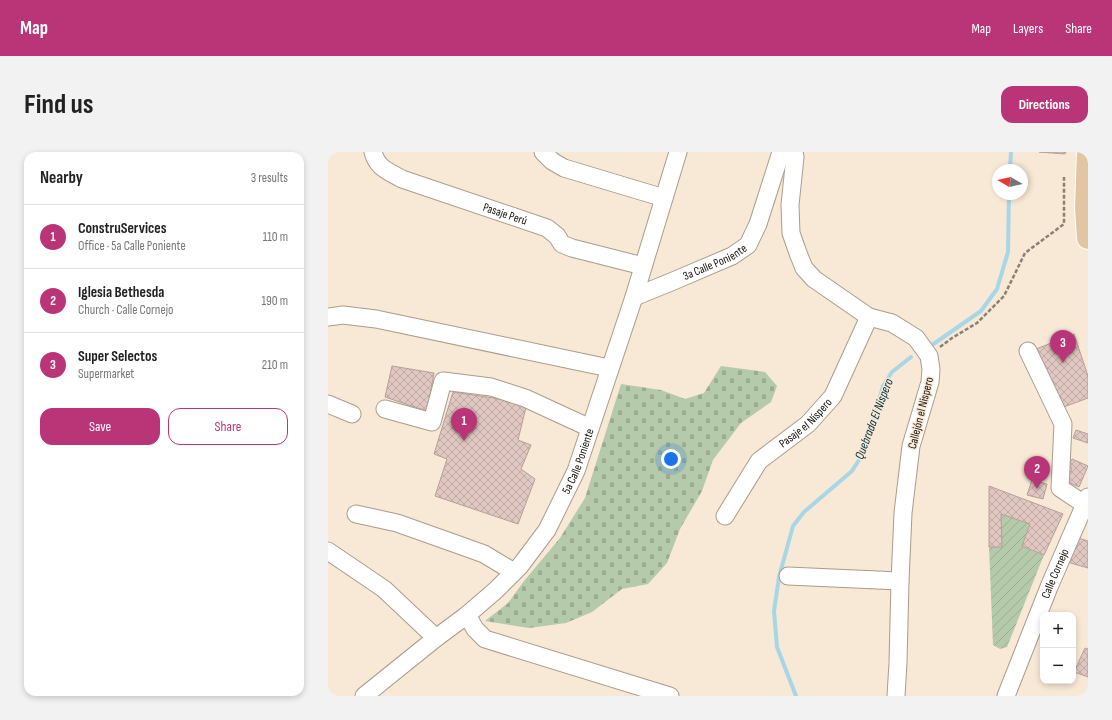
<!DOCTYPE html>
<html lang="en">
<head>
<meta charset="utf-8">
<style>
  body { margin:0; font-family:"Sofia Sans Condensed",sans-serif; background:#f2f2f2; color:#222 }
  .controls { position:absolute; right:12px; bottom:12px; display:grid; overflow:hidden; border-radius:8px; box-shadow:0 2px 6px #0003 }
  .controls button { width:36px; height:36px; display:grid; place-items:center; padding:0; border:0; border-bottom:1px solid #e0e0e0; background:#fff; color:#222; font:20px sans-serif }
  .compass { position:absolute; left:664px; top:12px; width:36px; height:36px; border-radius:50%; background:#fff; box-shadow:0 2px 6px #0003; rotate:279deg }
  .you { position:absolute; left:343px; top:307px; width:14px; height:14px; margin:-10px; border:3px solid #fff; border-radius:50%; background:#1a73e8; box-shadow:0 0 0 6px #1a73e833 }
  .badge { display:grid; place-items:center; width:26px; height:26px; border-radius:50%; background:#ba3578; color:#fff; font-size:13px; font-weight:700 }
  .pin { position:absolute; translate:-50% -33px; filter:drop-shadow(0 1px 2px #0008) }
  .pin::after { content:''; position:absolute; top:21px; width:14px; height:12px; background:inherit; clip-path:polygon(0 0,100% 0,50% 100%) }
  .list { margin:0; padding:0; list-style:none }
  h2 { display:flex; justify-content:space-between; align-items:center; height:52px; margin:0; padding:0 16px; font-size:17px }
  h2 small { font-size:13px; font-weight:400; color:#767676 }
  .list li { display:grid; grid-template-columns:26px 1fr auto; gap:12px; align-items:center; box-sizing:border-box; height:64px; padding:0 16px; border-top:1px solid #e0e0e0 }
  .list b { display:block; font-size:15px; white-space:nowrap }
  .list p { margin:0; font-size:13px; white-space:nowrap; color:#767676 }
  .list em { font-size:13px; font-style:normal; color:#767676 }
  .actions { display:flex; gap:8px; padding:12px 16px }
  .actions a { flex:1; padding:9px 0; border:1px solid #ba3578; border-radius:12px; text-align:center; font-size:14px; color:#ba3578 }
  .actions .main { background:#ba3578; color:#fff }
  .map { position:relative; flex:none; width:760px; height:544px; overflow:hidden; border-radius:12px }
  header { display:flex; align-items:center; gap:24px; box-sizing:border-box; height:56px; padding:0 20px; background:#ba3578; color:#fff }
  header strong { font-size:19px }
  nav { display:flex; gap:22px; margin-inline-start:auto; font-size:14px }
  .intro { display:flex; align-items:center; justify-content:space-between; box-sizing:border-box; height:96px; padding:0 24px }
  h1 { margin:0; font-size:28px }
  .button { padding:10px 18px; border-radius:12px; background:#ba3578; color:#fff; font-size:14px; font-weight:700 }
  main { display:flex; gap:24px; padding:0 24px }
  aside { flex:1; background:#fff; border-radius:12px; box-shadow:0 2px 6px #0003 }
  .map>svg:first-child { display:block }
  .cemetery { fill:url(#cemetery-stones) }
  .garden { fill:url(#garden-furrows) }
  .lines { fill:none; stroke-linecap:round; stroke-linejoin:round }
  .stream { stroke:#a7d7e7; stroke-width:4 }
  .building { fill:url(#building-cross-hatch); stroke:#b79f99 }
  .minor-casing { stroke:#aa9c8b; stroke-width:19 }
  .major-casing { stroke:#fff; stroke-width:24 }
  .path { stroke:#8b8073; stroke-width:2.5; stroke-dasharray:4 2; stroke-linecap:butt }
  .minor { stroke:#fff; stroke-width:17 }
  .major { stroke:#e2c6a3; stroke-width:22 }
  .labels { text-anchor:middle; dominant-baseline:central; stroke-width:3; stroke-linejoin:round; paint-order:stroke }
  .street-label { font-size:12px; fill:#17120b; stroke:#f8e8d6 }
  .water-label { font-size:13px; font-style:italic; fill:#02303c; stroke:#f8e8d6 }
</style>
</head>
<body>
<header>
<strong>Map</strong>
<nav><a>Map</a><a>Layers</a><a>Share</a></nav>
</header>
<div class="intro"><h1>Find us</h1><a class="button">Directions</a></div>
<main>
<aside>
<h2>Nearby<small>3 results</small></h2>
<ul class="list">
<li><span class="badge">1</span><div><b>ConstruServices</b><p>Office · 5a Calle Poniente</p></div><em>110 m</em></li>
<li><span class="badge">2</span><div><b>Iglesia Bethesda</b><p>Church · Calle Cornejo</p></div><em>190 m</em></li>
<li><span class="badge">3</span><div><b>Super Selectos</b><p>Supermarket</p></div><em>210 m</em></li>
</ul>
<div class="actions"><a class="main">Save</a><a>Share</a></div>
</aside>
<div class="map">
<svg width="760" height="544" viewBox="0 0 760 544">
  <defs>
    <pattern id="cemetery-stones" width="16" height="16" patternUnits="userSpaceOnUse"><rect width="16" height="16" fill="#b5caaa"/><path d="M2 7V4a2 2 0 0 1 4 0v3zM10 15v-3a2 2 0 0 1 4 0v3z" fill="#9bac91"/></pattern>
    <pattern id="garden-furrows" width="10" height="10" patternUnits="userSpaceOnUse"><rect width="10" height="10" fill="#b5caaa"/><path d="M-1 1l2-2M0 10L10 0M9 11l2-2" fill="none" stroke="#9bac91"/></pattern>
    <pattern id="building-cross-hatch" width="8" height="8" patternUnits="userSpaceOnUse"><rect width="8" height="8" fill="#e0c7c1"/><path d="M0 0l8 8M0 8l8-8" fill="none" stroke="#bfaaa4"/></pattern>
  </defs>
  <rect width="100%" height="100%" fill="#f8e8d6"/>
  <!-- cemetery -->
  <path class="cemetery" d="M 393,214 L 437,220 L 449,234 L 443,250 L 413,271 L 385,308 L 374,339 L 352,377 L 339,411 L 320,432 L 294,437 L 264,460 L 238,471 L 201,476 L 157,469 L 180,451 L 196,429 L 232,386 L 257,346 L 293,232 L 333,238 L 357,247 L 376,241 Z"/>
  <!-- garden -->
  <path class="garden" d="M 673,362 L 702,372 L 694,394 L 716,403 L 679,495 L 672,497 L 665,493 L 661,395 L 673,395 Z"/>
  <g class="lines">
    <!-- stream -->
    <path class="stream" d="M 682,18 L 683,0
      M 604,193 L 653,159 L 669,137 L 680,100 L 681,42
      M 468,544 L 449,495 L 446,459 L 451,425 L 465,374 L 476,360 L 524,319 L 536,300 L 555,234 L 564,220 L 583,205"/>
  </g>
  <!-- building -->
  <path class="building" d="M 711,0 L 738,0 L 737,2 Z
    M 746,182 L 760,224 L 760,246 L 733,256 L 708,197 Z
    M 64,214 L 106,221 L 99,259 L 57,245 Z
    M 125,240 L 199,251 L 190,288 L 203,293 L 193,317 L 207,327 L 190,372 L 107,344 L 119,307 L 106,302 Z
    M 748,278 L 760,282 L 760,291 L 745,286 Z
    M 744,307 L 760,314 L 751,335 L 738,329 L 744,316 L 740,314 Z
    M 704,328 L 719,332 L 715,347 L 699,343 Z
    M 661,334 L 735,362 L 716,403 L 694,394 L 702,372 L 673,362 L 674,395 L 661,395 Z
    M 747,385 L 760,389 L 760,416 L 739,410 Z
    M 757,496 L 760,497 L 760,525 L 746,520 Z"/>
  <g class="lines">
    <defs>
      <g id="minor">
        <path id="s1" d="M 45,0 C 49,16 60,19 74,27 L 219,76 L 229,84 L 234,92 L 244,96 L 315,114"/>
        <path d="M 215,0 L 224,9 L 236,16 L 336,46"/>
        <path d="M 466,0 L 467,5 L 462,53 L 463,81 L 470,101 L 476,116 L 486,127 L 541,165 L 564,171 L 588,186 L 601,204 L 603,217 L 602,230 L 583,294 L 575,361 L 572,429 L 570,511 L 568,544"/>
        <path id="s2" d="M 306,145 L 343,130 L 404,104 L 420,93 L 430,72 L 453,0"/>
        <path d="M 0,165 L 15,163 L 48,167 L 281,216"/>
        <path d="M 700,199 L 735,272 L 732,336 L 756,352"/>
        <path d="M 0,252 L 24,262"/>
        <path d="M 57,257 L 104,270 L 115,229 L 163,235 L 197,246 L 262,276"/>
        <path d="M 28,362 L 69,371 L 131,393 L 156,402 L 186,420"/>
        <path id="s3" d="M 397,364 L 431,309 L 480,272 L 505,244 L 541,165"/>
        <path d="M 0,399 L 56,437 L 108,486"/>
        <path d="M 460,424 L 572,429"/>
        <path d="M 139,463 L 147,477 L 157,487 L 342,544"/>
        <path id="s4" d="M 36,544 L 108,486 L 139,463 L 168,438 L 192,414 L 219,378 L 248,319 L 306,145 L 350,0"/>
        <path id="s5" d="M 678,544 L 721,435 L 760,345"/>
      </g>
      <path id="major" d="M 760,0 L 758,55 L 760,86"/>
    </defs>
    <!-- minor casing -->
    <use href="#minor" class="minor-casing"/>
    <!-- major casing -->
    <use href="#major" class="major-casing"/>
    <!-- path -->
    <path class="path" d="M 612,195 L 624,186 L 649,171 L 676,144 L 697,101 L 736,72 L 736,25"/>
    <!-- minor -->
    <use href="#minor" class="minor"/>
    <!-- major -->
    <use href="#major" class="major"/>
  </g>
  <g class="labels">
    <!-- street labels -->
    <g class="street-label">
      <text stroke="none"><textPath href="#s1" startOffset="150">Pasaje Perú</textPath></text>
      <text stroke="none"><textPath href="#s2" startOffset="88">3a Calle Poniente</textPath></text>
      <text transform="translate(593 261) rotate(-76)">Callejón el Nispero</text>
      <text stroke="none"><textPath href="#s3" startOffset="125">Pasaje el Níspero</textPath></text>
      <text stroke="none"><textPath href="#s4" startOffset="324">5a Calle Poniente</textPath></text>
      <text stroke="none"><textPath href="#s5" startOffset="132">Calle Cornejo</textPath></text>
    </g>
    <!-- water labels -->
    <g class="water-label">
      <text transform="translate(546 267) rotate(-69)">Quebrada El Nispero</text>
    </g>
  </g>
</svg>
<div class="controls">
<button>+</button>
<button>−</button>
</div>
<svg class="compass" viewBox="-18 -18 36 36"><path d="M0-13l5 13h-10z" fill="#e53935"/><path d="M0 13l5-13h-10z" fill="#767676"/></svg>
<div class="you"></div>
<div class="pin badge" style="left:136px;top:289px">1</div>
<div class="pin badge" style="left:709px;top:337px">2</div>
<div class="pin badge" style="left:735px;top:211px">3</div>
</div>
</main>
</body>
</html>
